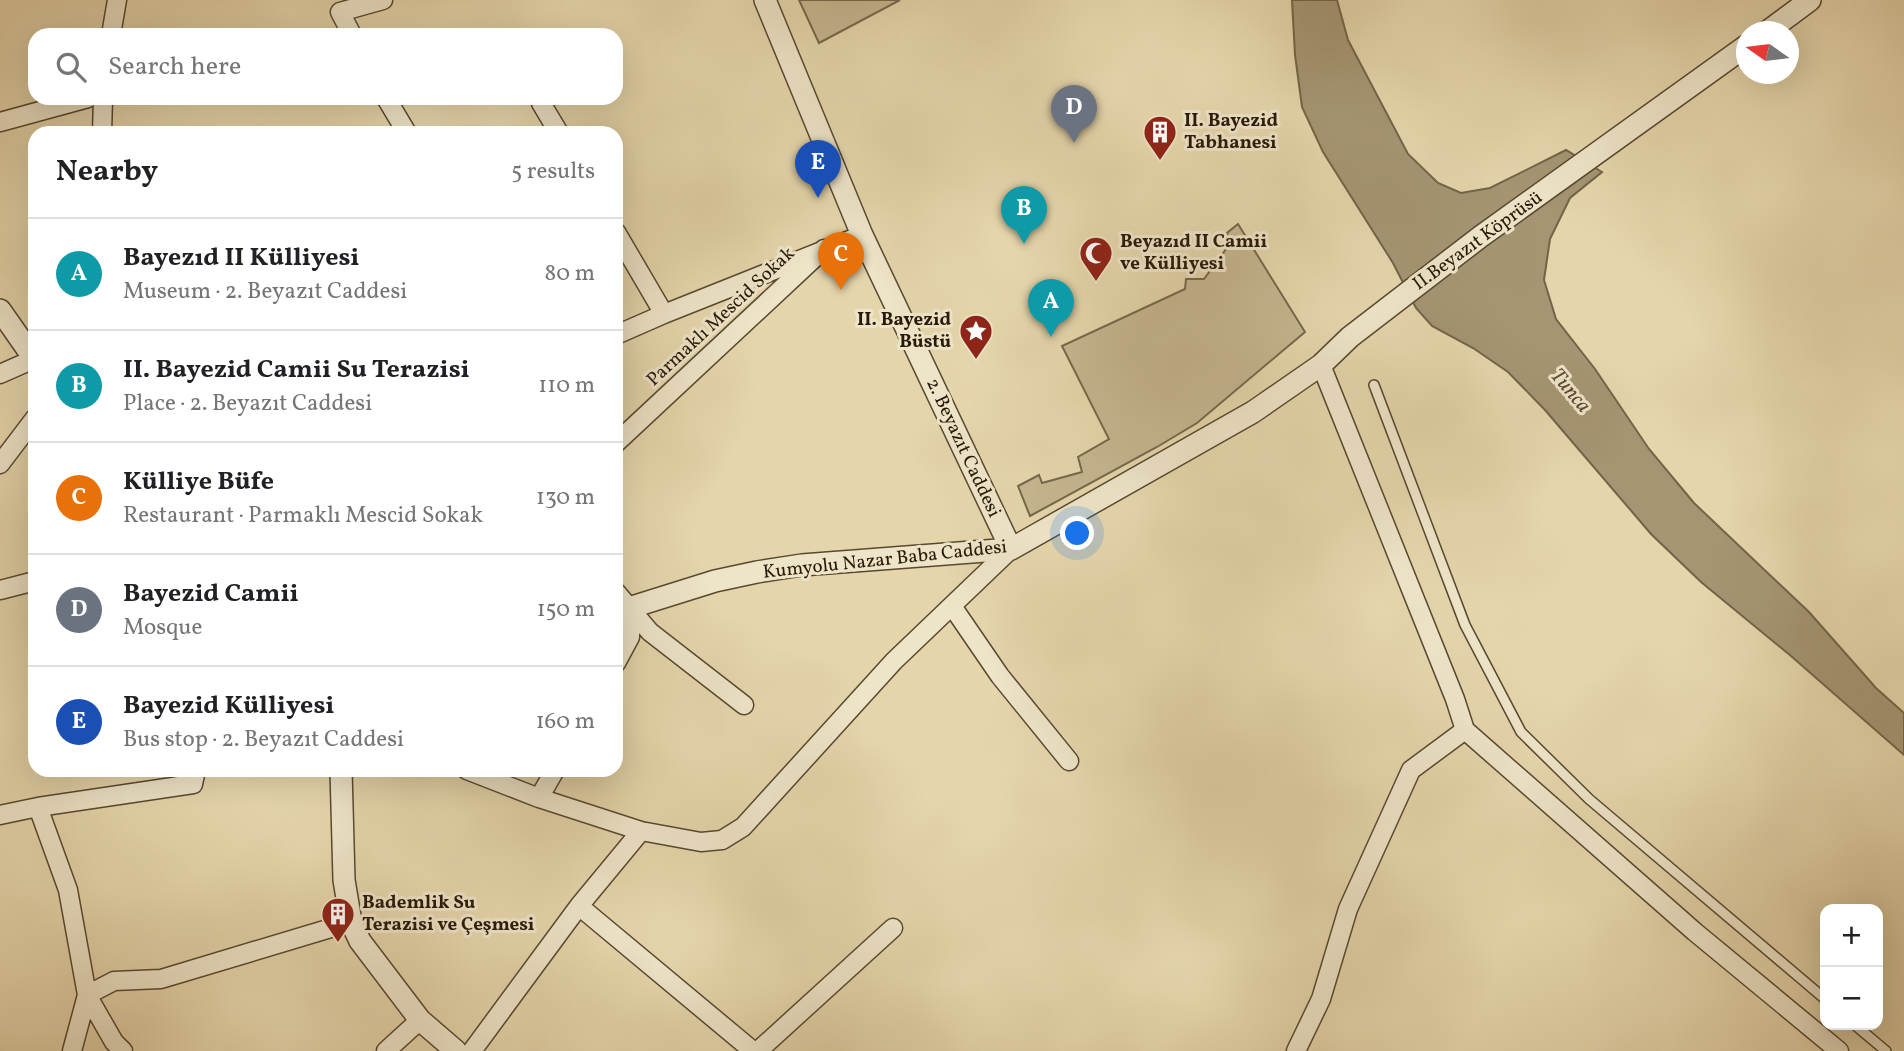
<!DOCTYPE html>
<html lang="en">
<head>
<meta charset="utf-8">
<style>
  body { margin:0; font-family:Vollkorn,serif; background:#f6f6f6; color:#202124 }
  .controls { position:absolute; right:21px; bottom:21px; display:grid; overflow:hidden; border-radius:14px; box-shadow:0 7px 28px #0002 }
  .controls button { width:63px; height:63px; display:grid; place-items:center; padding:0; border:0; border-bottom:2px solid #e0e0e0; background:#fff; color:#202124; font:35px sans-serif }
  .compass { position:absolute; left:1736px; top:21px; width:63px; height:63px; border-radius:50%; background:#fff; box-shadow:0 7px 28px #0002; rotate:284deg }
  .you { position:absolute; left:1078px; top:534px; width:24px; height:24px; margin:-18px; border:5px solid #fff; border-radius:50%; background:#1a73e8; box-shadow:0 0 0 10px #1a73e833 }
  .badge { display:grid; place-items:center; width:46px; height:46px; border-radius:50%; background:#d93025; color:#fff; font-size:23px; font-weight:700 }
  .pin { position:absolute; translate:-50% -58px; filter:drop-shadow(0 2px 4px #0008) }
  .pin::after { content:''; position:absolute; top:37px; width:24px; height:21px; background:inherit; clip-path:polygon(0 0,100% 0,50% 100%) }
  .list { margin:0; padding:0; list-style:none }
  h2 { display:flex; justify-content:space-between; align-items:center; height:91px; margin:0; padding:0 28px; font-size:30px }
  h2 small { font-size:23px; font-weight:400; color:#757577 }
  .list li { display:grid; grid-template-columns:46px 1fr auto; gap:21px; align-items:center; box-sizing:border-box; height:112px; padding:0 28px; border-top:2px solid #e0e0e0 }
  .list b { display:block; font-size:26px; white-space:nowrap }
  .list p { margin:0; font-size:23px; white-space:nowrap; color:#757577 }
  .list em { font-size:23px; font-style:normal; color:#757577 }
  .icon { flex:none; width:38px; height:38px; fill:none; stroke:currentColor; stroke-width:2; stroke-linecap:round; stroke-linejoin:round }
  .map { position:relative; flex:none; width:1904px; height:1051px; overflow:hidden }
  .search { position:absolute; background:#fff; box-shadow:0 7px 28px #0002; left:28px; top:28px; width:595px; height:77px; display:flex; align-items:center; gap:18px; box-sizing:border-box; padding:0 24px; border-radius:21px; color:#757577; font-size:26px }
  .panel { position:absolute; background:#fff; box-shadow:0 7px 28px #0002; left:28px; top:126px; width:595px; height:651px; border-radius:21px }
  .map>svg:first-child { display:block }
  .green { fill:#c5b58f; stroke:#76684b; stroke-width:2 }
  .water { fill:#a59573; stroke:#736448; stroke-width:2 }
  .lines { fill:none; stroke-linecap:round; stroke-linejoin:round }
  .service-casing { stroke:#574930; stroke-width:12 }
  .minor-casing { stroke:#574930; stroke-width:21 }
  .tertiary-casing { stroke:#574930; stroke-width:24 }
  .service { stroke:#eee4c8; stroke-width:9 }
  .minor { stroke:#eee4c8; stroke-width:18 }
  .tertiary { stroke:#eee4c8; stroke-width:21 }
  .labels { text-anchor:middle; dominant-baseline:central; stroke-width:6; stroke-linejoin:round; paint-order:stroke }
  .poi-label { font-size:19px; font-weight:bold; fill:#281a07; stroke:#eee4c8; text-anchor:start }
  .street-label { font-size:19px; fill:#281a07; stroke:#eee4c8 }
  .water-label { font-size:21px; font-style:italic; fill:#5a4b32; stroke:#eee4c8 }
</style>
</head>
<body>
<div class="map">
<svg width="1904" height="1051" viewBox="0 0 1904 1051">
  <rect width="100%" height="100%" fill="#e5d5ab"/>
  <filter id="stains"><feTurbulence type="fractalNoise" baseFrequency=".00286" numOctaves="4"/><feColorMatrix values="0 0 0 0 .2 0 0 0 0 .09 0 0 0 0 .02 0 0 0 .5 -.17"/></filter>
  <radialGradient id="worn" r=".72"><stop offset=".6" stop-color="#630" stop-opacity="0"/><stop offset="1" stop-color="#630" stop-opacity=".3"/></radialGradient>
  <!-- green -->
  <path class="green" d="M 799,0 L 900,0 L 819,43 Z
    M 1238,224 L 1305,332 L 1197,423 L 1157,447 L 1030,516 L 1018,486 L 1039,475 L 1042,483 L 1082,472 L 1078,457 L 1109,439 L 1062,346 L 1185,289 L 1186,279 L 1204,279 L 1229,245 L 1227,233 Z"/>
  <!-- water -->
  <path class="water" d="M 1292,0 L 1337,0 L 1348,40 L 1408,154 L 1438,183 L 1461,193 L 1490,188 L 1566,150 L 1602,172 L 1570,198 L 1550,239 L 1544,280 L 1556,319 L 1595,369 L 1649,449 L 1694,503 L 1809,612 L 1876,688 L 1904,713 L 1904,755 L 1791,656 L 1701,582 L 1651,534 L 1545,410 L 1508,372 L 1473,348 L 1432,326 L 1416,308 L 1393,263 L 1323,152 L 1302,107 L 1295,55 Z"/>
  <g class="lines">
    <defs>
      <path id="service" d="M 1374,385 L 1465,625 L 1521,732 L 1589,799 L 1825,999
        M 1855,1025 L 1886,1051"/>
      <path id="minor" d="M 111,35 L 117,0
        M 352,35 L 340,12 L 383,0
        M 386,98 L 407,133
        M 541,103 L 559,133
        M 0,122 L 88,98
        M 102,133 L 103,98
        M 616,232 L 664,314
        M 616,335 L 664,314 L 862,235
        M 1321,365 L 1455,699 L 1465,730 L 1695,932 L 1839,1051
        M 0,374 L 34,359
        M 616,443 L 824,249
        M 0,464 L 35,418
        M 0,590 L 35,581
        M 616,592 L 650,632 L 744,705
        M 952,606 L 1000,676 L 1069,761
        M 616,663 L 630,637 L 631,607
        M 467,770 L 539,798
        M 555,770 L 539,798 L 641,831 L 701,842 L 722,840 L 743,827 L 894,661 L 1011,549
        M 38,807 L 68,890 L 87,995 L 114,981 L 161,979 L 351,922
        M 0,815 L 38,807 L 193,784 L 196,770
        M 579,906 L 753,1051
        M 87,995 L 114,1042 L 123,1051
        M 72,1051 L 87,995
        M 386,1051 L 420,1020
        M 472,1051 L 579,906 L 641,831
        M 758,1051 L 893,928
        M 1296,1051 L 1321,999 L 1348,909 L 1411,770 L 1465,730"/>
      <path id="tertiary" d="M 765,0 L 862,235 L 1011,549
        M 1767,32 L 1810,0
        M 0,310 L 35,360
        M 616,612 L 715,581 L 757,572 L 802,565 L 1011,549 L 1253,412 L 1321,365 L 1350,337 L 1480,237 L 1746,46
        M 341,770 L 344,880 L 351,922 L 360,941 L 420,1020 L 456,1051"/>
    </defs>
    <!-- service casing -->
    <use href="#service" class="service-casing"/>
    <!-- minor casing -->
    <use href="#minor" class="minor-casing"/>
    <!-- tertiary casing -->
    <use href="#tertiary" class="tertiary-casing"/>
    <!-- service -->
    <use href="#service" class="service"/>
    <!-- minor -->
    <use href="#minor" class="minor"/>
    <!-- tertiary -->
    <use href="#tertiary" class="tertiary"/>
  </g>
  <!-- icons -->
  <defs>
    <symbol id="building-pin" viewBox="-11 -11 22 30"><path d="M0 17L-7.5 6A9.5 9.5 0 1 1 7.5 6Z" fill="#8f2418" stroke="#eee4c8"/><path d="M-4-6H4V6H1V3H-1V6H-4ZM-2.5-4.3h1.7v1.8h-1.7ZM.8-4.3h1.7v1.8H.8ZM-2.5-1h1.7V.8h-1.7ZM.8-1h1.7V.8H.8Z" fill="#fff"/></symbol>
    <symbol id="mosque-pin" viewBox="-11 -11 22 30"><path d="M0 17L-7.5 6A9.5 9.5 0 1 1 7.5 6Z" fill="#8f2418" stroke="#eee4c8"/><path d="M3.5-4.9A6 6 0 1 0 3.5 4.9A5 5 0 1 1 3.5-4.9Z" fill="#fff"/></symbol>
    <symbol id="sight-pin" viewBox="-11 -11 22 30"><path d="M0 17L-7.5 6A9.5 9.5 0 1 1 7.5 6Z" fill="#8f2418" stroke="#eee4c8"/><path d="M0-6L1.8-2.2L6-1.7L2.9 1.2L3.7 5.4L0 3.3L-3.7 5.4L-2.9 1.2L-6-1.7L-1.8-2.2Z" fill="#fff"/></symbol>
  </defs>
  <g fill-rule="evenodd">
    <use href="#building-pin" x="1141" y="113" width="38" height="52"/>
    <use href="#mosque-pin" x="1077" y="234" width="38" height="52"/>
    <use href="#sight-pin" x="957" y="312" width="38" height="52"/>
    <use href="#building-pin" x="319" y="895" width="38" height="52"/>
  </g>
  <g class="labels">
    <!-- poi labels -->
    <g class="poi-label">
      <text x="1184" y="121">II. Bayezid<tspan x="1184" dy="22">Tabhanesi</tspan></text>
      <text x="1120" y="242">Beyazıd II Camii<tspan x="1120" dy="22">ve Külliyesi</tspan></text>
      <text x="951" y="320" text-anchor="end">II. Bayezid<tspan x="951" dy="22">Büstü</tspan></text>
      <text x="362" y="903">Bademlik Su<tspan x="362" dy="22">Terazisi ve Çeşmesi</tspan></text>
    </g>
    <!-- street labels -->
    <g class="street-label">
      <text transform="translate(1478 241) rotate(-36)">II.Beyazıt Köprüsü</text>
      <text transform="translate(721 317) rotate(-43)">Parmaklı Mescid Sokak</text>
      <text transform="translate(963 448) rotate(65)">2. Beyazıt Caddesi</text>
      <text transform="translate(885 560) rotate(-6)">Kumyolu Nazar Baba Caddesi</text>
    </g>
    <!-- water labels -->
    <g class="water-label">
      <text transform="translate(1570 391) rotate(50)">Tunca</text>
    </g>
  </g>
  <rect width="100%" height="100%" filter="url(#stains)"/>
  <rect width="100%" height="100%" fill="url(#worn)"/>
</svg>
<div class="controls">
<button>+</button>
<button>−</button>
</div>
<svg class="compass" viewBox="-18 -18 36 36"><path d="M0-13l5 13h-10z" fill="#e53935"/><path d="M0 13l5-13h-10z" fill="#757577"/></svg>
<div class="you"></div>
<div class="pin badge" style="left:1051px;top:337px;background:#0f9aa8">A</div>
<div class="pin badge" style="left:1024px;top:244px;background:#0f9aa8">B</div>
<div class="pin badge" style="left:841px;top:290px;background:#e8710a">C</div>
<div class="pin badge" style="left:1074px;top:143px;background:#6b7280">D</div>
<div class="pin badge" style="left:818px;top:198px;background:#1a4fb4">E</div>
<div class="search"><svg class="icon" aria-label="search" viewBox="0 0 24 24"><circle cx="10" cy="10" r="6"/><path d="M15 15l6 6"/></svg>Search here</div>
<section class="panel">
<h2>Nearby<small>5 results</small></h2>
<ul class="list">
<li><span class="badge" style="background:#0f9aa8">A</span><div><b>Bayezıd II Külliyesi</b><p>Museum · 2. Beyazıt Caddesi</p></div><em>80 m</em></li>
<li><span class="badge" style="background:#0f9aa8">B</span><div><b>II. Bayezid Camii Su Terazisi</b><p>Place · 2. Beyazıt Caddesi</p></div><em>110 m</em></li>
<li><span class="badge" style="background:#e8710a">C</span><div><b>Külliye Büfe</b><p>Restaurant · Parmaklı Mescid Sokak</p></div><em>130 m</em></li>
<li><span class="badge" style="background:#6b7280">D</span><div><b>Bayezid Camii</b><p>Mosque</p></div><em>150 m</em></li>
<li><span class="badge" style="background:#1a4fb4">E</span><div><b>Bayezid Külliyesi</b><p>Bus stop · 2. Beyazıt Caddesi</p></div><em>160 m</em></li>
</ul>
</section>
</div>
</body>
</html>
